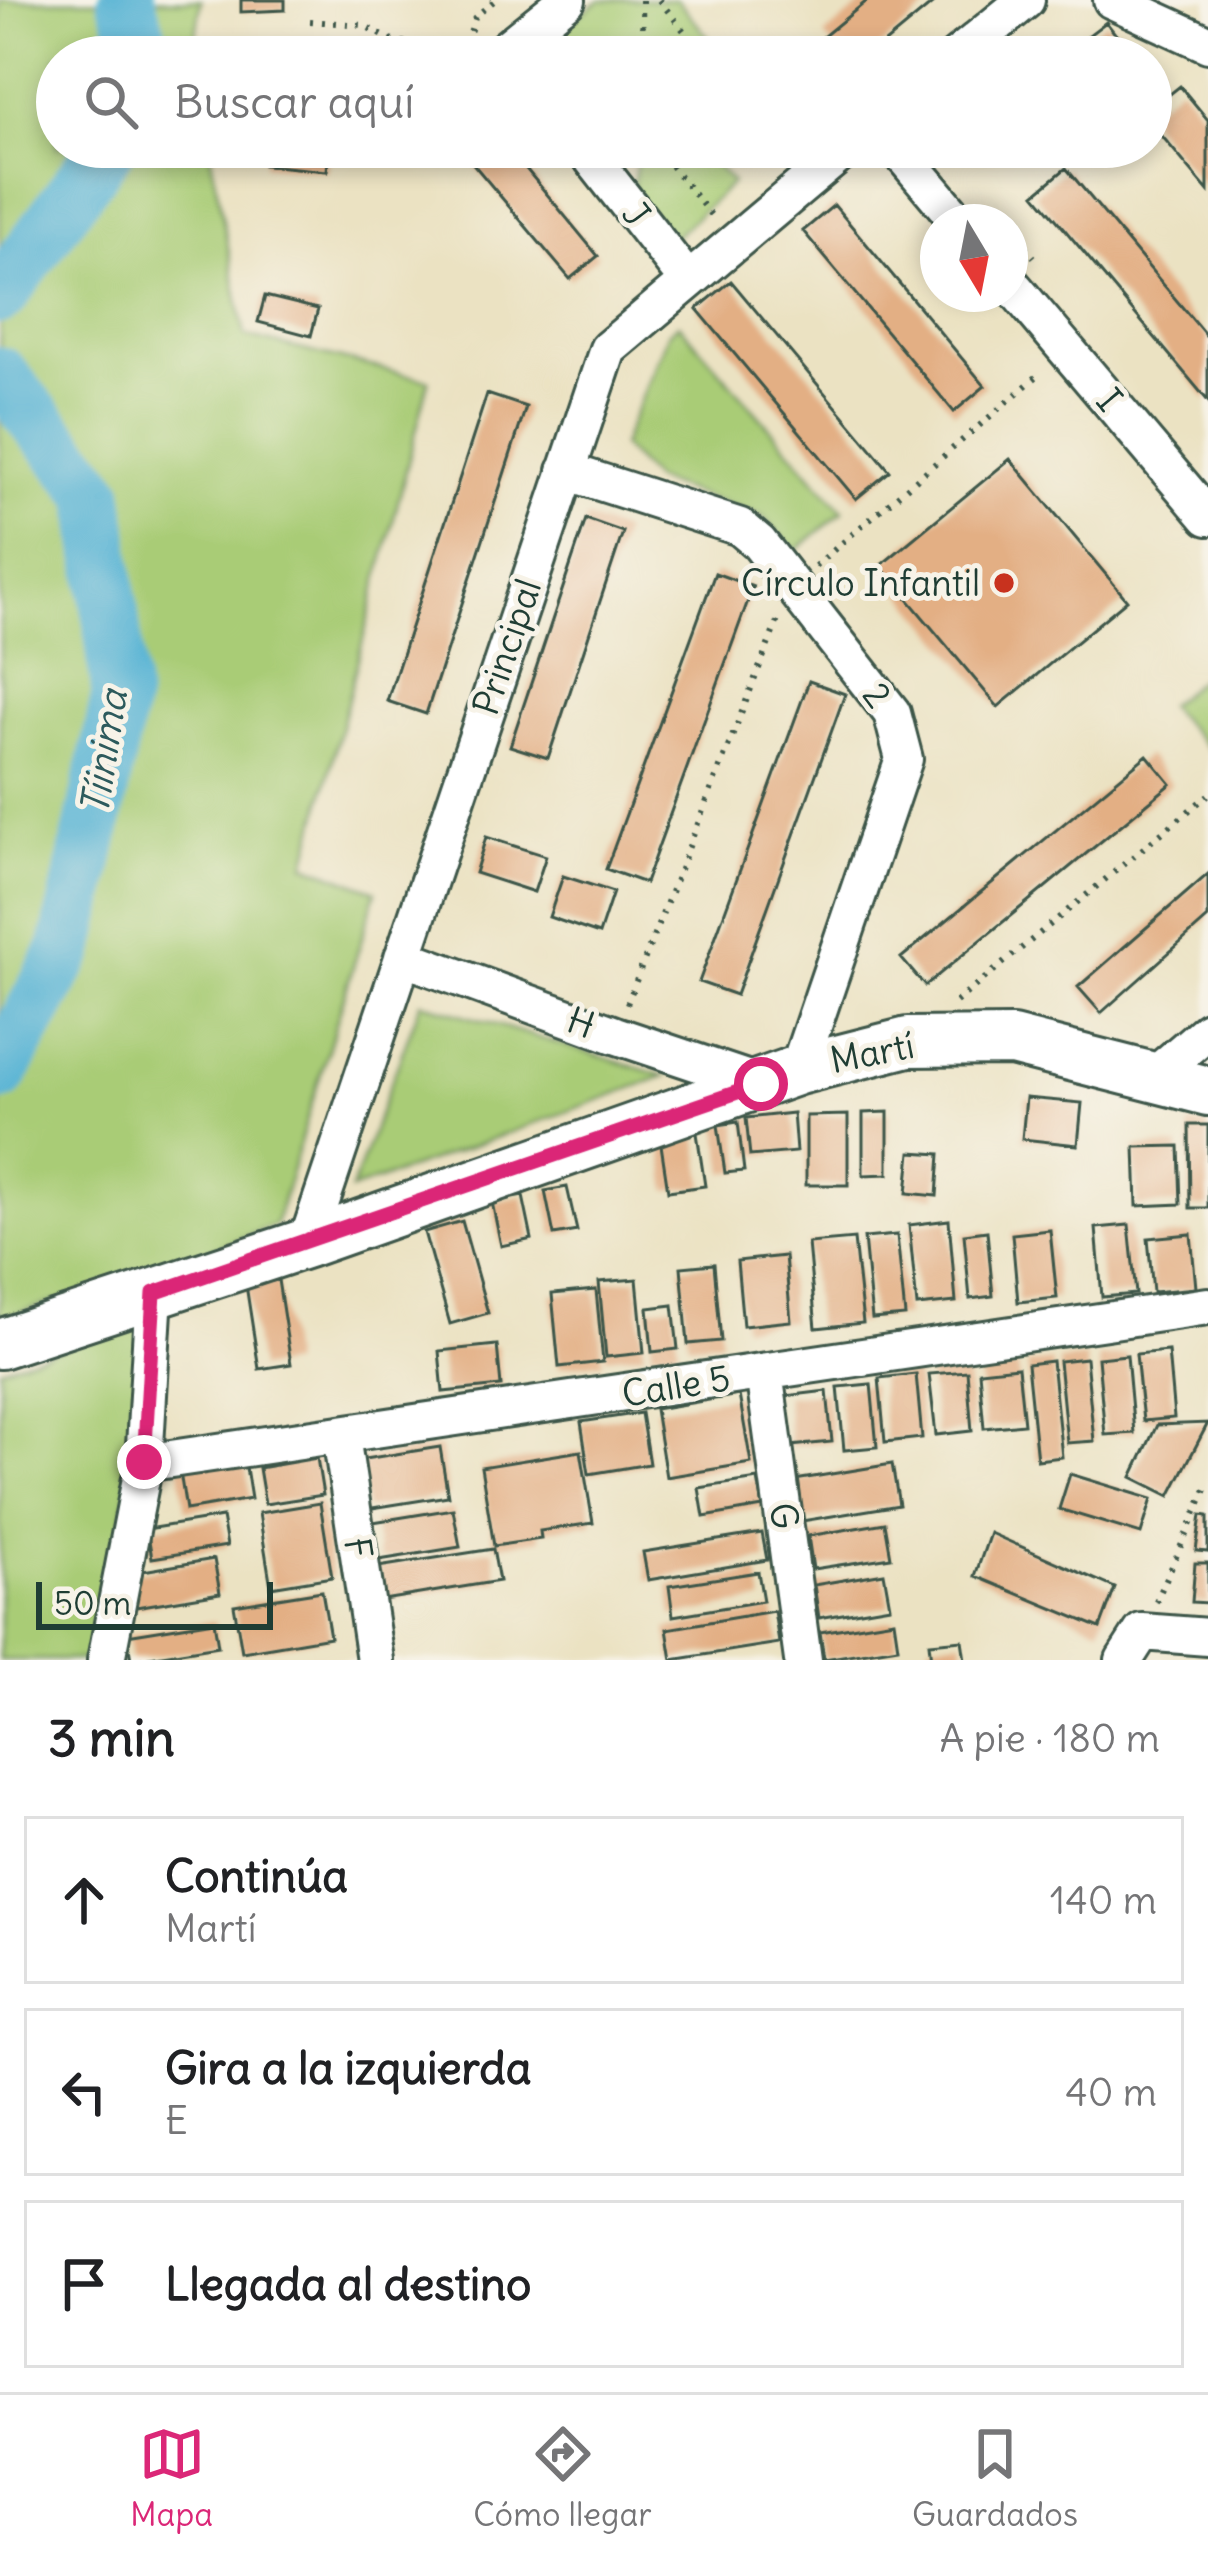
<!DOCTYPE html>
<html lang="es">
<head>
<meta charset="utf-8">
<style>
  body { margin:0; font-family:Delius,sans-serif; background:#f6f6f6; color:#202124 }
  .compass { position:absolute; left:920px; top:204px; width:108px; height:108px; border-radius:50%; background:#fff; box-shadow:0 6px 18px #0003; rotate:170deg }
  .scale { position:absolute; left:36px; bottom:30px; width:237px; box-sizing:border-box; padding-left:12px; border:6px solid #1f3d34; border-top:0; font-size:33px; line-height:42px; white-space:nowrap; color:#1f3d34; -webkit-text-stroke:9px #f7f3e8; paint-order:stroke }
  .stop { position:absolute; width:36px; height:36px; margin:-27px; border:9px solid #db2777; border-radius:50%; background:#fff }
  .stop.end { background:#db2777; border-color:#fff; box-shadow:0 3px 12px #0008 }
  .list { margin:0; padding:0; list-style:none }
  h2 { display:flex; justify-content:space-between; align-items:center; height:156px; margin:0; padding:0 48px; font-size:51px }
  h2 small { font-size:39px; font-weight:400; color:#757577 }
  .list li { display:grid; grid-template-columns:78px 1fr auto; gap:36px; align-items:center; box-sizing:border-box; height:168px; margin:0 24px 24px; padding:0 24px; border:3px solid #e0e0e0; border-radius:0px }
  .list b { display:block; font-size:45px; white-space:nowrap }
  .list p { margin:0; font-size:39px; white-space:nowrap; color:#757577 }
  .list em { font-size:39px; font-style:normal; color:#757577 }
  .icon { flex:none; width:66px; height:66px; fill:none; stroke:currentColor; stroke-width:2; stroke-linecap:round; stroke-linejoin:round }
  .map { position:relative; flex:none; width:1208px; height:1660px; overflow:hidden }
  .search { position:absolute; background:#fff; box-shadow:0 6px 18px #0003; left:36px; right:36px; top:36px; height:132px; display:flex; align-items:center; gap:30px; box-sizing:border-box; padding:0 42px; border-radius:66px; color:#757577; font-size:45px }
  .sheet { height:732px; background:#fff }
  nav { display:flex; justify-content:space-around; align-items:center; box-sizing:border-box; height:168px; border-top:3px solid #e0e0e0; background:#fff; font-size:33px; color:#757577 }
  nav a { display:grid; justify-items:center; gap:6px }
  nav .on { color:#db2777 }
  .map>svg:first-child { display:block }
  .green { fill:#a9cc76; stroke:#648455; stroke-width:3 }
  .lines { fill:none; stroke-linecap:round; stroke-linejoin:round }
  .river { stroke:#56b3d4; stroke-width:57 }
  .building { fill:#e3af84 }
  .minor-casing { stroke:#3e5649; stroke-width:42 }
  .tertiary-casing { stroke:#3e5649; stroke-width:54 }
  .path { stroke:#3e5649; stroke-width:6; stroke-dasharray:3 9; stroke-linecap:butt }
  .minor { stroke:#fff; stroke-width:36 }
  .tertiary { stroke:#fff; stroke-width:48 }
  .route { stroke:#db2777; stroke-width:15 }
  .poi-dot { fill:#c8321e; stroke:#f7f3e8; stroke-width:4.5 }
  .labels { text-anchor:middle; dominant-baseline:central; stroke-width:10; stroke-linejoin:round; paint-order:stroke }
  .street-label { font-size:36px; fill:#1f3d34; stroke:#f7f3e8 }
  .poi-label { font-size:36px; fill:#1f3d34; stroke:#f7f3e8; text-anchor:end }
  .water-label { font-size:39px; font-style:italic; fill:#2d5a5c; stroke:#f7f3e8 }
</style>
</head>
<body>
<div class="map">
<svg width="1208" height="1660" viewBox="0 0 1208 1660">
  <rect width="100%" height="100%" fill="#f7f3e8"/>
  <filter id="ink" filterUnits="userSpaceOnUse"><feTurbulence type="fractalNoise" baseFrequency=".00833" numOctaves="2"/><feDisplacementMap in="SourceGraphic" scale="24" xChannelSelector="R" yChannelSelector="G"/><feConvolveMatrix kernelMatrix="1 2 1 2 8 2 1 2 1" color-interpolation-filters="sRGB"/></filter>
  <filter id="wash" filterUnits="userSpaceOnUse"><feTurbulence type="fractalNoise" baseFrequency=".004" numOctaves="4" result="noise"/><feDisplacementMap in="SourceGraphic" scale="48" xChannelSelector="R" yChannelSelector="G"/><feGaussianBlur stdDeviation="2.7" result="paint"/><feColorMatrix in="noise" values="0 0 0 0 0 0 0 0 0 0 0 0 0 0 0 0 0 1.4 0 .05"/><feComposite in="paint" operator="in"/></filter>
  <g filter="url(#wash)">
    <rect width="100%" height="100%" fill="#ebe2c2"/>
    <!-- green -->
    <path class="green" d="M 0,0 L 201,0 L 193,57 L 57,57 L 57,147 L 209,147 L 245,336 L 429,380 L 306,864 L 376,891 L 275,1225 L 157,1272 L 0,1318 Z
      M 600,0 L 677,0 L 725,57 L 540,57 L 540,44 Z
      M 639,147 L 699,147 L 732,183 L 670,241 L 632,193 Z
      M 679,324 L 843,511 L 796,551 L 762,516 L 654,480 L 621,446 L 669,332 Z
      M 1208,673 L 1208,748 L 1167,706 Z
      M 421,1002 L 665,1076 L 351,1190 Z
      M 148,1319 L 105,1660 L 0,1660 L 0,1368 Z"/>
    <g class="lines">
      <!-- river -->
      <path class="river" d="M 126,0 L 145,57
        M 0,295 L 107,147
        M 0,375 L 96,493 L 120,695 L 67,949 L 0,1073"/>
    </g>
    <g id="blocks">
      <!-- building -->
      <path class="building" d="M 241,0 L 285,0 L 285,10 L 241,12 Z
        M 868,0 L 937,0 L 868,57 L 842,57 L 824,36 Z
        M 1106,22 L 1130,53 L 1124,57 L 1060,57 Z
        M 1180,86 L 1208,120 L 1208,191 L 1151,123 L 1151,109 Z
        M 266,147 L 329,147 L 327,171 L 264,165 Z
        M 459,147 L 508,147 L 598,256 L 570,279 Z
        M 1066,168 L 1208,338 L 1208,401 L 1035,194 Z
        M 834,205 L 985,386 L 954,412 L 803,231 Z
        M 731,281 L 890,471 L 856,499 L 697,309 Z
        M 265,296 L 318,309 L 311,336 L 258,322 Z
        M 487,394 L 526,407 L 426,714 L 387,701 Z
        M 1010,459 L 1127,600 L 998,707 L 880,566 Z
        M 586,519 L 623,532 L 548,758 L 510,746 Z
        M 715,573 L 753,587 L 645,883 L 606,869 Z
        M 809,681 L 845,694 L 736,995 L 699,982 Z
        M 1147,755 L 1171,784 L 925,986 L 901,958 Z
        M 486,837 L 546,856 L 534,892 L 475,873 Z
        M 1208,874 L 1208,918 L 1101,1013 L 1078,987 Z
        M 563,876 L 613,892 L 599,934 L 549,917 Z
        M 1026,1098 L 1082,1103 L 1078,1145 L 1022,1139 Z
        M 888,1112 L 888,1174 L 863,1175 L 863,1113 Z
        M 793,1113 L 796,1152 L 750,1156 L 746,1118 Z
        M 848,1115 L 848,1185 L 806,1185 L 806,1116 Z
        M 738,1122 L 744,1171 L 725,1173 L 718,1125 Z
        M 1189,1125 L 1208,1125 L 1208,1208 L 1190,1208 Z
        M 697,1133 L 705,1186 L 668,1191 L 660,1138 Z
        M 1179,1146 L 1181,1204 L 1137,1206 L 1135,1147 Z
        M 911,1152 L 940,1154 L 937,1196 L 907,1193 Z
        M 567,1187 L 577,1231 L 554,1235 L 545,1191 Z
        M 523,1196 L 532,1239 L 501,1246 L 492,1202 Z
        M 949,1220 L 956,1302 L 917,1306 L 909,1225 Z
        M 462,1221 L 488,1313 L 450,1324 L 424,1232 Z
        M 1129,1225 L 1136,1294 L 1102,1297 L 1096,1228 Z
        M 1050,1230 L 1057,1298 L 1018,1302 L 1012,1234 Z
        M 987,1231 L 993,1296 L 970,1299 L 964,1234 Z
        M 1191,1234 L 1196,1288 L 1153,1292 L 1148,1238 Z
        M 897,1235 L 905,1316 L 872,1319 L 864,1238 Z
        M 854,1239 L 863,1323 L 816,1328 L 808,1243 Z
        M 785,1256 L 791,1321 L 743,1326 L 737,1261 Z
        M 714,1264 L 721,1341 L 688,1344 L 681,1267 Z
        M 637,1279 L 644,1353 L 606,1357 L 599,1282 Z
        M 278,1280 L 291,1364 L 259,1369 L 246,1285 Z
        M 596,1290 L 603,1362 L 559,1367 L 552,1294 Z
        M 673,1305 L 678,1349 L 652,1352 L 648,1308 Z
        M 497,1345 L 501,1386 L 443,1392 L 439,1351 Z
        M 1168,1351 L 1174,1418 L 1143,1421 L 1136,1354 Z
        M 1127,1355 L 1134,1433 L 1105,1435 L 1098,1358 Z
        M 1086,1358 L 1094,1441 L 1067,1443 L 1059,1361 Z
        M 1052,1361 L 1062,1457 L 1037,1460 L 1027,1364 Z
        M 1018,1367 L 1024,1424 L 984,1428 L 979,1371 Z
        M 967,1371 L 972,1431 L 936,1435 L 929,1374 Z
        M 916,1374 L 922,1438 L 885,1442 L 879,1378 Z
        M 871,1384 L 877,1447 L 844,1450 L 838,1387 Z
        M 827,1391 L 832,1442 L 790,1446 L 785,1396 Z
        M 739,1395 L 751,1463 L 666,1477 L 655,1409 Z
        M 641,1413 L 649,1464 L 589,1474 L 581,1422 Z
        M 1208,1423 L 1170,1496 L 1132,1477 L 1157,1425 Z
        M 440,1447 L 448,1496 L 366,1509 L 358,1460 Z
        M 581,1451 L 593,1523 L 540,1531 L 541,1539 L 494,1546 L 481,1467 Z
        M 244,1455 L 251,1499 L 186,1510 L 179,1466 Z
        M 317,1458 L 323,1495 L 265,1504 L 259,1468 Z
        M 892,1464 L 899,1505 L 802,1521 L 795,1480 Z
        M 1070,1474 L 1152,1499 L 1141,1534 L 1059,1509 Z
        M 758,1479 L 763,1507 L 704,1517 L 699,1488 Z
        M 320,1503 L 332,1577 L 271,1587 L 259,1513 Z
        M 453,1509 L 460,1547 L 379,1560 L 373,1522 Z
        M 1201,1515 L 1208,1516 L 1208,1552 L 1196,1551 Z
        M 222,1517 L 227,1546 L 152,1558 L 147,1529 Z
        M 885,1523 L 891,1557 L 813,1569 L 808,1536 Z
        M 762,1533 L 767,1560 L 648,1580 L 643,1552 Z
        M 990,1533 L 1115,1588 L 1100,1628 L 975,1576 Z
        M 493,1549 L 499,1581 L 383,1600 L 378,1567 Z
        M 214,1559 L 220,1593 L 136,1607 L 131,1573 Z
        M 1195,1563 L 1208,1563 L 1208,1603 L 1192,1602 Z
        M 758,1572 L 763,1601 L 673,1616 L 669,1586 Z
        M 884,1573 L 890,1606 L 819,1618 L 814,1585 Z
        M 322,1591 L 330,1637 L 242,1652 L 234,1605 Z
        M 774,1611 L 779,1643 L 672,1660 L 667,1629 Z
        M 894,1620 L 898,1647 L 824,1659 L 820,1632 Z
        M 214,1621 L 218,1646 L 131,1660 L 127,1635 Z
        M 962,1640 L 965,1660 L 931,1660 L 929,1643 Z"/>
    </g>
  </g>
  <g filter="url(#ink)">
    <use href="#blocks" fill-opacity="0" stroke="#3e5649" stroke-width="3"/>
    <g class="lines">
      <defs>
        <path id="minor" d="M 1112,0 L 1208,44
          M 512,57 L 506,49 L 567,0
          M 956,57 L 1026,0
          M 583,147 L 688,281
          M 896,147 L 959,222
          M 1010,283 L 1208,517
          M 566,471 L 740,527 L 759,543 L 892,713 L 904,759 L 798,1070
          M 403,957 L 615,1035 L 761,1084
          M 1153,1077 L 1208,1030
          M 307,1243 L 608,349 L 848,147
          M 764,1372 L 803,1660
          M 341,1436 L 375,1660
          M 144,1463 L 1208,1306
          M 106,1660 L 144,1463 L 154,1293
          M 1124,1660 L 1142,1632 L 1208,1637"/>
        <path id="tertiary" d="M 0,1344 L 307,1243 L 798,1070 L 908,1042 L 1012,1041 L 1208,1091"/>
      </defs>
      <!-- minor casing -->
      <use href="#minor" class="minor-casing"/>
      <!-- tertiary casing -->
      <use href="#tertiary" class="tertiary-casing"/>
      <!-- path -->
      <path class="path" d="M 642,0 L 643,57
        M 659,0 L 705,57
        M 310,21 L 363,25 L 389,39 L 463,55
        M 578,35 L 672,57
        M 463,54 L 475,17 L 495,0
        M 539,147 L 553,163
        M 656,147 L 714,219
        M 988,202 L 1005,222
        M 1010,228 L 1034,257
        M 815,566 L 1042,372
        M 956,1002 L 1208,795
        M 627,1004 L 778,620
        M 1156,1602 L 1208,1485"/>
      <!-- minor -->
      <use href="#minor" class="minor"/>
      <!-- tertiary -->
      <use href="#tertiary" class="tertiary"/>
    </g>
  </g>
  <g class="lines" filter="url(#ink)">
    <!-- route -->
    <path class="route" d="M 144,1462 L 154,1293 L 761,1084"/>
  </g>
  <!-- markers -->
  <circle class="poi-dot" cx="1004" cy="583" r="12"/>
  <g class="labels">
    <!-- street labels -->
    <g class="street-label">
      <text transform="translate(636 214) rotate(52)">J</text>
      <text transform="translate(1109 400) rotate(50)">I</text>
      <text transform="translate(507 647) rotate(-71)">Principal</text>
      <text transform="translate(877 695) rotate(53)">2</text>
      <text transform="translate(581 1023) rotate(20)">H</text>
      <text transform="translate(872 1053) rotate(-11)">Martí</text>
      <text transform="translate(676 1386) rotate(-9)">Calle 5</text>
      <text transform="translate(784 1516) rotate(82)">G</text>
      <text transform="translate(358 1548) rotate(81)">F</text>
    </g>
    <!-- poi labels -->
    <g class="poi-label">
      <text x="980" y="583">Círculo Infantil</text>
    </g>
    <!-- water labels -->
    <g class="water-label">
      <text transform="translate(104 752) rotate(-81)">Tíinima</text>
    </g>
  </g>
</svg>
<svg class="compass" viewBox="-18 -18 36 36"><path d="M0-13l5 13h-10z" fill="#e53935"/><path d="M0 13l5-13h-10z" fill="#757577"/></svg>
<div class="scale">50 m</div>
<div class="stop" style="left:761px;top:1084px"></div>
<div class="stop end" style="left:144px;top:1462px"></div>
<div class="search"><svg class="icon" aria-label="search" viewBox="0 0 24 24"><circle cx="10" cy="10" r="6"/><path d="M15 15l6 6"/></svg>Buscar aquí</div>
</div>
<section class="sheet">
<h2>3 min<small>A pie · 180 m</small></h2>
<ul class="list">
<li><svg class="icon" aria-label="ahead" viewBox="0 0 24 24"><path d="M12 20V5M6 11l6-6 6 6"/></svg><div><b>Continúa</b><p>Martí</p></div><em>140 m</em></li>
<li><svg class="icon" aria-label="left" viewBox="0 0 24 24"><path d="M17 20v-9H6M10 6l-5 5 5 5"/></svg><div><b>Gira a la izquierda</b><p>E</p></div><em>40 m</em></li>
<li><svg class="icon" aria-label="arrive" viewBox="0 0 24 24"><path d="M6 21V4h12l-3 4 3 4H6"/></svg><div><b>Llegada al destino</b></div></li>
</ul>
</section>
<nav>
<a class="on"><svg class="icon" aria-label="map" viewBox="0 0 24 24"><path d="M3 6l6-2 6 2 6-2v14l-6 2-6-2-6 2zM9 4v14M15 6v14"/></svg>Mapa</a>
<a><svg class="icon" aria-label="directions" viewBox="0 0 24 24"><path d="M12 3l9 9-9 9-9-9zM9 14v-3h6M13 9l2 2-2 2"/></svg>Cómo llegar</a>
<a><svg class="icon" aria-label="saved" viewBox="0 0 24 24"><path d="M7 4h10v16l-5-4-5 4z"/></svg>Guardados</a>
</nav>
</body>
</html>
